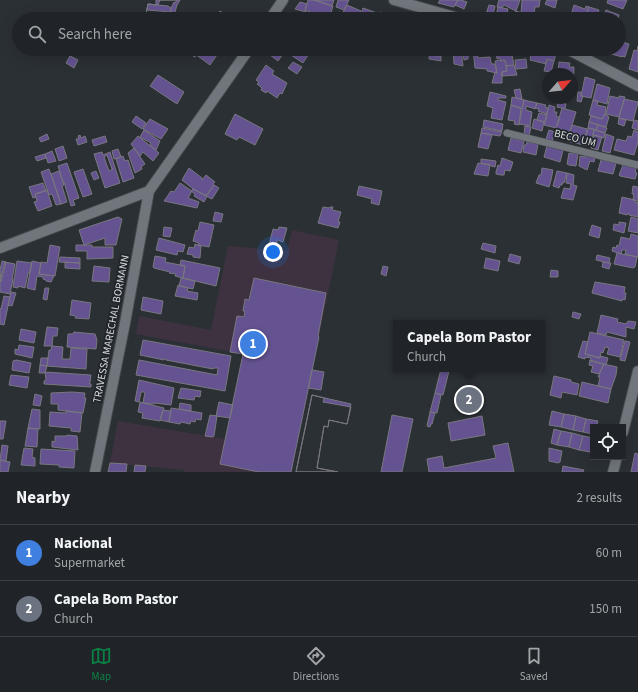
<!DOCTYPE html>
<html lang="en">
<head>
<meta charset="utf-8">
<style>
  body { margin:0; font-family:"Source Sans 3",sans-serif; background:#2d3034; color:#f1f3f6 }
  .controls { position:absolute; right:12px; bottom:12px; display:grid; overflow:hidden; border-radius:0px; box-shadow:0 4px 16px #0002 }
  .controls button { width:36px; height:36px; display:grid; place-items:center; padding:0; border:0; border-bottom:1px solid #3d4145; background:#202428; color:#f1f3f6; font:20px sans-serif }
  .compass { position:absolute; left:542px; top:68px; width:36px; height:36px; border-radius:50%; background:#202428; box-shadow:0 4px 16px #0002; rotate:62deg }
  .you { position:absolute; left:273px; top:252px; width:14px; height:14px; margin:-10px; border:3px solid #fff; border-radius:50%; background:#1a73e8; box-shadow:0 0 0 6px #1a73e833 }
  .badge { display:grid; place-items:center; width:26px; height:26px; border-radius:50%; background:#0b8043; color:#fff; font-size:13px; font-weight:700 }
  .pin { position:absolute; translate:-50% -50%; border:2px solid #fff; box-shadow:0 1px 4px #0006 }
  .popup { position:absolute; left:393px; top:320px; width:152px; height:52px; box-sizing:border-box; display:grid; place-content:center; border-radius:0px; background:#202428; filter:drop-shadow(0 1px 3px #0005); font-size:13px; white-space:nowrap; color:#a2a4a8 }
  .popup b { font-size:15px; color:#f1f3f6 }
  .popup::after { content:''; position:absolute; left:50%; top:100%; margin-left:-8px; border:8px solid transparent; border-top-color:#202428 }
  .list { margin:0; padding:0; list-style:none }
  h2 { display:flex; justify-content:space-between; align-items:center; height:52px; margin:0; padding:0 16px; font-size:17px }
  h2 small { font-size:13px; font-weight:400; color:#a2a4a8 }
  .list li { display:grid; grid-template-columns:26px 1fr auto; gap:12px; align-items:center; box-sizing:border-box; height:56px; padding:0 16px; border-top:1px solid #3d4145 }
  .list b { display:block; font-size:15px; white-space:nowrap }
  .list p { margin:0; font-size:13px; white-space:nowrap; color:#a2a4a8 }
  .list em { font-size:13px; font-style:normal; color:#a2a4a8 }
  .icon { flex:none; width:22px; height:22px; fill:none; stroke:currentColor; stroke-width:2; stroke-linecap:round; stroke-linejoin:round }
  .map { position:relative; flex:none; width:638px; height:472px; overflow:hidden }
  .search { position:absolute; background:#202428; box-shadow:0 4px 16px #0002; left:12px; right:12px; top:12px; height:44px; display:flex; align-items:center; gap:10px; box-sizing:border-box; padding:0 14px; border-radius:22px; color:#a2a4a8; font-size:15px }
  .sheet { height:164px; background:#202428 }
  nav { display:flex; justify-content:space-around; align-items:center; box-sizing:border-box; height:56px; border-top:1px solid #3d4145; background:#202428; font-size:11px; color:#a2a4a8 }
  nav a { display:grid; justify-items:center; gap:2px }
  nav .on { color:#0b8043 }
  .map>svg:first-child { display:block }
  .commercial { fill:#3f3240 }
  .building { fill:#655391; stroke:#78777f; fill-rule:evenodd }
  .lines { fill:none; stroke-linecap:round; stroke-linejoin:round }
  .service-casing { stroke:#464b4f; stroke-width:8 }
  .minor-casing { stroke:#464b4f; stroke-width:12 }
  .tertiary-casing { stroke:#464b4f; stroke-width:12 }
  .service { stroke:#70767c; stroke-width:7 }
  .minor { stroke:#70767c; stroke-width:10 }
  .tertiary { stroke:#70767c; stroke-width:10 }
  .labels { text-anchor:middle; dominant-baseline:central; stroke-width:3.5; stroke-linejoin:round; paint-order:stroke }
  .street-label { font-size:11px; fill:#d9dcdf; stroke:#21262b }
</style>
</head>
<body>
<div class="map">
<svg width="638" height="472" viewBox="0 0 638 472">
  <rect width="100%" height="100%" fill="#2b3035"/>
  <!-- commercial -->
  <path class="commercial" d="M 292,230 L 339,240 L 291,472 L 184,472 L 184,470 L 110,463 L 118,421 L 225,439 L 243,354 L 136,334 L 139,316 L 211,330 L 228,246 L 287,251 Z"/>
  <!-- building -->
  <path class="building" d="M 156,0 L 180,0 L 177,5 L 175,12 L 174,18 L 176,19 L 145,19 L 148,4 L 156,5 Z
    M 160,0 L 177,0 L 175,3 L 174,2 L 171,8 L 172,19 L 145,19 L 148,4 L 158,5 Z
    M 308,0 L 314,0 L 333,6 L 329,19 L 314,15 L 315,14 L 305,10 Z
    M 314,0 L 334,0 L 332,6 Z
    M 338,0 L 349,0 L 344,10 L 336,7 Z
    M 440,0 L 458,0 L 454,7 L 438,3 Z
    M 461,0 L 467,2 L 464,9 L 455,5 L 458,0 Z
    M 499,0 L 520,0 L 516,11 L 504,5 L 502,8 L 497,7 Z
    M 522,0 L 540,0 L 539,7 L 535,7 L 534,14 L 521,13 Z
    M 547,0 L 557,0 L 555,8 L 545,4 Z
    M 608,0 L 627,0 L 623,9 L 607,3 Z
    M 300,2 L 307,4 L 305,10 L 306,11 L 306,12 L 295,9 Z
    M 148,4 L 168,6 L 171,8 L 171,12 L 147,10 Z
    M 347,5 L 361,11 L 357,19 L 339,19 Z
    M 489,5 L 495,6 L 493,15 L 486,14 Z
    M 574,5 L 585,9 L 586,6 L 589,7 L 585,19 L 576,19 L 576,18 L 571,15 Z
    M 498,7 L 508,9 L 506,18 L 496,16 Z
    M 589,7 L 599,10 L 596,19 L 585,19 Z
    M 363,8 L 377,13 L 375,19 L 357,19 L 359,14 L 361,14 Z
    M 606,10 L 619,15 L 618,19 L 602,19 Z
    M 220,11 L 227,16 L 229,13 L 234,16 L 232,19 L 214,19 Z
    M 516,11 L 528,15 L 527,19 L 514,19 Z
    M 339,12 L 342,13 L 339,19 L 329,19 L 331,13 L 338,15 Z
    M 380,12 L 396,16 L 395,19 L 379,19 Z
    M 298,14 L 311,18 L 312,14 L 330,19 L 297,19 Z
    M 619,41 L 629,44 L 625,57 L 622,56 L 622,57 L 608,53 L 609,49 L 608,49 L 619,49 Z
    M 638,46 L 638,72 L 629,69 L 634,50 L 637,51 Z
    M 181,49 L 190,49 L 190,50 L 196,55 L 195,57 Z
    M 193,49 L 221,49 L 210,65 L 191,51 Z
    M 274,49 L 282,49 L 285,51 L 278,61 L 270,55 Z
    M 288,49 L 312,49 L 303,63 L 288,53 L 290,50 Z
    M 430,49 L 436,50 L 435,56 L 441,56 L 441,61 L 429,59 Z
    M 453,49 L 461,49 L 463,66 L 454,64 Z
    M 462,49 L 471,49 L 472,55 L 468,56 L 468,59 L 464,60 Z
    M 473,49 L 476,49 L 478,58 L 490,57 L 491,62 L 492,64 L 495,64 L 497,73 L 487,71 L 487,69 L 475,68 Z
    M 476,49 L 488,49 L 489,52 L 476,54 Z
    M 496,49 L 509,49 L 510,56 L 512,55 L 514,65 L 506,66 L 505,60 L 501,61 L 500,58 L 497,59 Z
    M 532,49 L 556,53 L 554,61 L 547,59 L 546,64 L 530,60 Z
    M 70,56 L 78,60 L 74,68 L 66,63 Z
    M 526,59 L 527,68 L 516,69 L 515,60 Z
    M 547,59 L 554,61 L 551,72 L 544,71 Z
    M 500,60 L 501,61 L 505,60 L 507,71 L 502,72 L 502,83 L 492,83 L 495,72 L 497,73 L 495,61 Z
    M 293,62 L 302,67 L 297,74 L 288,68 Z
    M 559,62 L 570,63 L 569,67 L 574,67 L 573,88 L 572,88 L 572,74 L 558,74 L 560,74 L 560,72 L 558,72 Z
    M 266,65 L 274,71 L 272,74 L 287,83 L 282,94 L 280,93 L 277,98 L 267,91 L 266,93 L 261,90 L 262,88 L 257,84 L 259,82 L 256,80 Z
    M 514,65 L 517,75 L 502,76 L 502,72 L 507,71 L 506,66 Z
    M 158,75 L 184,92 L 177,104 L 150,86 Z
    M 585,77 L 595,80 L 591,98 L 581,96 Z
    M 597,84 L 610,88 L 607,104 L 593,100 Z
    M 520,89 L 522,99 L 516,98 L 514,90 Z
    M 490,92 L 506,96 L 506,98 L 498,98 L 498,100 L 506,102 L 502,120 L 491,118 L 493,108 L 487,106 Z
    M 578,92 L 581,92 L 581,96 L 583,96 L 581,102 L 577,101 Z
    M 610,96 L 619,98 L 619,96 L 625,97 L 619,117 L 606,114 Z
    M 512,97 L 524,100 L 522,109 L 511,105 Z
    M 624,99 L 638,102 L 633,121 L 619,118 Z
    M 524,100 L 537,103 L 535,109 L 526,106 L 526,110 L 532,112 L 530,126 L 519,124 Z
    M 593,100 L 598,102 L 597,105 L 606,107 L 605,114 L 602,119 L 589,115 Z
    M 558,102 L 566,104 L 565,109 L 557,107 Z
    M 537,103 L 546,105 L 545,107 L 548,108 L 547,114 L 538,111 L 539,109 L 535,108 Z
    M 511,105 L 521,108 L 519,125 L 514,124 L 515,121 L 508,120 Z
    M 549,105 L 555,107 L 554,112 L 557,112 L 556,116 L 560,118 L 556,128 L 544,125 Z
    M 562,108 L 576,112 L 570,132 L 556,128 Z
    M 539,113 L 547,115 L 545,122 L 537,120 Z
    M 235,114 L 263,129 L 255,145 L 239,137 L 237,140 L 225,134 Z
    M 605,114 L 609,117 L 606,127 L 589,122 L 591,116 L 602,119 Z
    M 136,116 L 146,123 L 142,129 L 132,122 Z
    M 619,118 L 626,120 L 624,126 L 618,124 Z
    M 150,119 L 168,129 L 161,139 L 143,129 Z
    M 534,119 L 544,122 L 542,131 L 532,128 Z
    M 484,120 L 503,124 L 502,131 L 483,127 Z
    M 634,120 L 638,121 L 638,130 L 632,128 Z
    M 589,122 L 598,125 L 596,130 L 588,128 Z
    M 572,125 L 587,129 L 584,145 L 567,141 Z
    M 598,125 L 607,128 L 605,133 L 596,130 Z
    M 525,126 L 531,127 L 529,136 L 524,134 Z
    M 482,128 L 502,132 L 500,136 L 481,133 Z
    M 588,128 L 594,129 L 591,146 L 584,145 Z
    M 144,130 L 160,141 L 156,150 L 150,145 L 151,143 L 140,137 Z
    M 549,130 L 555,132 L 552,141 L 546,139 Z
    M 594,130 L 605,133 L 604,138 L 593,135 Z
    M 634,130 L 638,132 L 638,142 L 634,155 L 614,150 L 617,139 L 626,141 L 628,136 L 632,137 Z
    M 481,133 L 492,135 L 488,149 L 478,147 Z
    M 47,134 L 49,139 L 41,142 L 39,138 Z
    M 606,134 L 614,137 L 610,153 L 602,151 Z
    M 80,135 L 81,138 L 85,136 L 87,142 L 78,145 L 76,139 L 79,139 L 78,136 Z
    M 594,135 L 602,137 L 598,150 L 591,148 Z
    M 105,136 L 107,142 L 94,146 L 92,140 Z
    M 138,136 L 159,153 L 153,161 L 143,152 L 140,156 L 131,144 Z
    M 511,138 L 524,141 L 521,153 L 508,150 Z
    M 527,142 L 538,144 L 536,155 L 523,152 L 524,145 L 526,145 Z
    M 63,146 L 67,158 L 59,161 L 55,149 Z
    M 547,146 L 563,150 L 560,162 L 544,157 Z
    M 134,148 L 145,164 L 141,167 L 142,169 L 135,173 L 128,153 Z
    M 118,149 L 121,157 L 114,159 L 112,151 Z
    M 52,151 L 56,161 L 48,163 L 45,154 Z
    M 102,152 L 103,155 L 110,152 L 120,183 L 105,188 L 94,154 ZM 107,155 L 112,169 L 113,169 L 109,171 L 104,157 Z
    M 574,152 L 578,154 L 576,166 L 569,165 L 567,164 L 569,153 L 573,154 Z
    M 45,154 L 46,158 L 37,161 L 35,157 Z
    M 585,155 L 595,157 L 594,162 L 590,161 L 587,170 L 579,166 L 580,156 L 585,157 Z
    M 123,156 L 125,161 L 128,160 L 134,178 L 123,182 L 116,159 Z
    M 502,158 L 513,162 L 510,171 L 505,170 L 504,175 L 501,175 L 496,174 L 496,172 L 498,165 L 500,166 Z
    M 481,159 L 496,161 L 495,167 L 491,166 L 491,165 L 481,163 Z
    M 601,160 L 616,163 L 613,174 L 598,171 Z
    M 67,163 L 79,198 L 73,200 L 75,205 L 71,206 L 64,182 L 63,182 L 58,166 Z
    M 478,163 L 490,165 L 488,176 L 474,174 Z
    M 623,165 L 636,168 L 635,173 L 637,173 L 635,179 L 620,176 L 619,175 Z
    M 189,168 L 202,178 L 202,180 L 206,175 L 215,182 L 213,184 L 214,185 L 206,196 L 193,189 L 182,180 Z
    M 542,168 L 553,170 L 551,180 L 549,187 L 536,183 L 539,175 L 541,175 Z
    M 49,169 L 61,204 L 56,205 L 52,194 L 49,195 L 41,172 Z
    M 83,169 L 92,194 L 83,197 L 74,172 Z
    M 59,171 L 64,185 L 62,186 L 67,202 L 61,204 L 51,174 Z
    M 96,171 L 99,178 L 94,180 L 91,173 Z
    M 557,171 L 567,173 L 564,183 L 562,183 L 562,185 L 560,185 L 559,188 L 553,186 Z
    M 567,173 L 574,175 L 573,185 L 577,186 L 573,200 L 561,198 L 564,188 L 570,189 L 571,184 L 566,183 Z
    M 43,183 L 46,191 L 35,194 L 36,197 L 33,198 L 29,187 Z
    M 180,183 L 192,191 L 188,198 L 199,202 L 197,208 L 164,201 L 171,191 L 174,192 Z
    M 214,185 L 219,188 L 212,199 L 206,196 Z
    M 359,186 L 382,191 L 379,205 L 371,203 L 372,199 L 357,195 Z
    M 633,186 L 638,187 L 638,201 L 633,200 L 634,194 L 632,194 Z
    M 193,189 L 207,196 L 204,202 L 194,196 L 195,194 L 191,191 Z
    M 47,190 L 52,206 L 38,211 L 34,202 L 37,201 L 35,194 Z
    M 622,197 L 635,200 L 635,202 L 637,203 L 638,201 L 638,217 L 629,215 L 629,214 L 628,213 L 627,215 L 619,213 Z
    M 323,207 L 329,208 L 330,207 L 333,207 L 332,210 L 341,212 L 338,222 L 340,222 L 338,228 L 318,223 Z
    M 215,212 L 223,214 L 221,222 L 213,221 Z
    M 118,217 L 122,219 L 116,245 L 105,245 L 105,238 L 84,245 L 79,230 Z
    M 631,217 L 638,219 L 638,233 L 628,231 Z
    M 200,222 L 214,225 L 209,247 L 198,245 L 199,243 L 193,241 L 196,230 L 198,231 Z
    M 619,222 L 626,223 L 624,233 L 613,230 L 614,224 L 619,225 Z
    M 592,225 L 601,228 L 599,238 L 589,235 Z
    M 164,227 L 172,228 L 170,237 L 163,236 Z
    M 279,227 L 287,228 L 283,242 L 277,240 L 276,247 L 269,245 L 273,229 L 278,230 Z
    M 631,234 L 638,236 L 638,257 L 625,254 L 626,250 L 622,250 L 621,254 L 612,251 L 613,247 L 616,248 L 617,245 L 619,246 L 621,237 L 630,239 Z
    M 159,238 L 185,245 L 183,252 L 178,251 L 177,255 L 156,250 Z
    M 483,243 L 496,246 L 495,253 L 481,249 Z
    M 195,244 L 201,246 L 200,258 L 193,257 L 193,255 L 187,254 L 189,247 L 194,248 Z
    M 50,245 L 60,247 L 55,276 L 39,274 L 41,262 L 47,263 Z
    M 76,245 L 92,245 L 92,247 L 113,247 L 113,258 L 87,259 L 87,252 L 86,251 L 76,251 Z
    M 617,253 L 637,257 L 635,267 L 633,268 L 614,264 Z
    M 510,254 L 521,257 L 519,264 L 508,261 Z
    M 597,255 L 610,258 L 609,263 L 596,260 Z
    M 155,256 L 166,258 L 165,262 L 185,266 L 183,278 L 175,276 L 176,274 L 169,273 L 170,272 L 154,268 L 153,267 Z
    M 60,257 L 80,258 L 80,263 L 59,262 Z
    M 486,258 L 500,261 L 498,271 L 484,268 Z
    M 181,260 L 220,268 L 216,286 L 183,278 L 185,266 L 180,265 Z
    M 2,261 L 6,262 L 1,282 L 0,270 Z
    M 17,261 L 32,263 L 30,273 L 28,273 L 25,288 L 18,286 L 18,288 L 13,287 Z
    M 32,261 L 41,263 L 39,274 L 54,276 L 51,282 L 46,281 L 46,280 L 43,279 L 43,277 L 37,276 L 35,290 L 27,288 Z
    M 5,262 L 15,264 L 12,279 L 13,279 L 10,294 L 0,292 L 0,282 Z
    M 65,262 L 80,263 L 80,269 L 65,268 Z
    M 603,262 L 611,263 L 609,269 L 602,267 Z
    M 94,266 L 110,268 L 109,282 L 92,281 Z
    M 383,266 L 388,267 L 386,276 L 381,274 Z
    M 551,270 L 558,271 L 558,277 L 550,277 Z
    M 181,278 L 195,281 L 193,289 L 179,286 Z
    M 254,278 L 326,293 L 318,336 L 319,337 L 291,472 L 259,472 L 220,464 L 243,354 L 230,352 L 237,316 L 244,317 L 245,311 L 243,311 L 245,299 L 249,300 Z
    M 595,282 L 625,287 L 624,293 L 626,293 L 625,300 L 622,299 L 622,301 L 592,293 Z
    M 178,285 L 188,288 L 187,291 L 198,293 L 197,300 L 175,296 Z
    M 45,288 L 49,288 L 47,300 L 43,299 Z
    M 11,292 L 16,293 L 12,306 L 8,305 Z
    M 4,296 L 10,297 L 4,325 L 0,324 L 0,308 L 1,309 Z
    M 143,297 L 163,301 L 161,314 L 141,310 Z
    M 72,300 L 91,303 L 89,319 L 75,318 L 76,316 L 70,315 Z
    M 573,312 L 581,314 L 579,319 L 572,317 Z
    M 601,315 L 618,319 L 617,322 L 626,324 L 628,321 L 636,322 L 634,329 L 626,327 L 626,337 L 607,332 L 606,335 L 597,333 Z
    M 47,327 L 58,328 L 57,336 L 53,336 L 52,346 L 44,346 Z
    M 21,329 L 36,332 L 34,343 L 19,340 Z
    M 74,332 L 95,334 L 97,340 L 96,349 L 67,347 L 68,334 L 73,334 Z
    M 590,332 L 624,340 L 620,357 L 607,354 L 609,348 L 605,347 L 603,353 L 601,352 L 600,358 L 585,354 Z
    M 143,340 L 231,356 L 225,391 L 136,375 L 139,360 L 217,375 L 218,368 L 214,368 L 213,369 L 166,360 L 166,359 L 164,359 L 164,360 L 140,355 Z
    M 583,341 L 588,342 L 585,354 L 600,358 L 600,356 L 608,358 L 606,365 L 590,361 L 591,358 L 585,357 L 585,359 L 578,357 Z
    M 625,341 L 630,342 L 625,361 L 620,360 Z
    M 19,345 L 34,347 L 32,358 L 15,354 L 15,349 L 18,350 Z
    M 52,346 L 63,347 L 62,359 L 70,359 L 71,348 L 87,349 L 86,369 L 47,366 L 49,350 L 51,350 Z
    M 41,358 L 48,358 L 47,366 L 40,365 Z
    M 16,360 L 31,363 L 29,373 L 12,370 L 13,361 Z
    M 590,360 L 604,364 L 599,374 L 591,372 L 593,366 L 589,365 Z
    M 604,364 L 617,367 L 616,375 L 611,389 L 598,386 L 600,377 L 598,377 Z
    M 40,365 L 47,366 L 45,373 L 39,373 Z
    M 441,369 L 449,371 L 443,395 L 435,393 Z
    M 312,370 L 324,372 L 321,390 L 308,388 Z
    M 45,372 L 91,375 L 90,382 L 89,383 L 91,384 L 91,387 L 44,384 L 44,381 L 46,380 Z
    M 11,375 L 29,377 L 27,388 L 9,385 Z
    M 554,376 L 571,380 L 571,382 L 579,384 L 577,395 L 562,392 L 561,398 L 550,395 Z
    M 139,380 L 174,388 L 171,405 L 154,403 L 154,404 L 143,403 L 145,392 L 141,392 L 139,402 L 135,401 Z
    M 582,382 L 611,389 L 608,403 L 579,396 Z
    M 181,388 L 201,391 L 200,397 L 195,396 L 194,400 L 178,398 Z
    M 72,392 L 85,393 L 84,398 L 86,398 L 83,413 L 58,410 L 58,404 L 51,404 L 51,393 Z
    M 435,393 L 441,395 L 437,413 L 430,412 Z
    M 465,393 L 476,395 L 474,407 L 463,404 Z
    M 35,394 L 42,396 L 40,406 L 33,405 Z
    M 312,395 L 324,398 L 323,402 L 351,407 L 347,424 L 329,420 L 328,427 L 324,426 L 317,468 L 338,472 L 296,472 Z
    M 312,395 L 351,404 L 347,424 L 329,420 L 328,427 L 324,426 L 317,468 L 338,472 L 296,472 Z
    M 140,402 L 164,408 L 160,421 L 142,418 L 143,413 L 138,412 Z
    M 219,402 L 233,405 L 230,418 L 216,416 Z
    M 180,403 L 191,405 L 191,411 L 179,409 Z
    M 171,408 L 202,413 L 201,420 L 196,419 L 195,422 L 191,421 L 190,424 L 181,422 L 180,424 L 169,422 Z
    M 32,409 L 40,410 L 40,429 L 28,428 Z
    M 163,410 L 171,411 L 169,422 L 160,420 Z
    M 66,411 L 82,413 L 80,432 L 71,431 L 71,428 L 49,426 L 50,412 L 66,413 Z
    M 552,411 L 564,414 L 561,427 L 549,425 Z
    M 430,412 L 435,413 L 432,424 L 431,424 L 430,427 L 427,426 Z
    M 564,414 L 576,416 L 573,430 L 561,427 Z
    M 210,415 L 217,416 L 214,436 L 212,437 L 205,436 Z
    M 392,415 L 413,419 L 402,472 L 381,472 Z
    M 482,416 L 485,435 L 451,441 L 448,423 Z
    M 576,416 L 586,419 L 583,432 L 573,430 Z
    M 586,419 L 598,421 L 596,427 L 593,427 L 593,434 L 583,432 Z
    M 0,421 L 6,421 L 3,439 L 0,439 Z
    M 28,428 L 38,429 L 37,447 L 25,446 Z
    M 554,429 L 561,431 L 557,445 L 551,443 Z
    M 561,431 L 572,433 L 569,447 L 557,445 Z
    M 572,433 L 583,436 L 579,450 L 569,447 Z
    M 67,435 L 77,436 L 78,450 L 52,447 L 52,441 L 55,442 L 55,436 L 67,436 Z
    M 583,436 L 593,438 L 590,452 L 579,450 Z
    M 508,443 L 514,472 L 429,472 L 427,459 L 442,456 L 444,468 L 496,458 L 493,446 Z
    M 2,445 L 8,446 L 6,461 L 0,460 Z
    M 24,448 L 33,449 L 32,457 L 35,458 L 35,466 L 21,465 Z
    M 549,448 L 562,451 L 560,462 L 558,463 L 549,461 Z
    M 41,449 L 75,451 L 74,468 L 59,467 L 59,465 L 40,464 Z
    M 635,453 L 638,454 L 638,472 L 631,472 Z
    M 0,460 L 10,462 L 8,472 L 0,472 Z
    M 110,463 L 127,464 L 126,472 L 108,472 Z
    M 135,465 L 146,466 L 145,472 L 134,472 Z
    M 563,466 L 584,470 L 583,472 L 562,472 Z"/>
  <g class="lines">
    <defs>
      <path id="service" d="M 507,133 L 638,165"/>
      <path id="minor" d="M 394,0 L 462,19
        M 567,49 L 638,86
        M 623,432 L 638,371
        M 613,472 L 617,457"/>
      <path id="tertiary" d="M 270,19 L 283,0
        M 0,248 L 149,191 L 249,49
        M 95,472 L 125,323 L 149,191"/>
    </defs>
    <!-- service casing -->
    <use href="#service" class="service-casing"/>
    <!-- minor casing -->
    <use href="#minor" class="minor-casing"/>
    <!-- tertiary casing -->
    <use href="#tertiary" class="tertiary-casing"/>
    <!-- service -->
    <use href="#service" class="service"/>
    <!-- minor -->
    <use href="#minor" class="minor"/>
    <!-- tertiary -->
    <use href="#tertiary" class="tertiary"/>
  </g>
  <g class="labels">
    <!-- street labels -->
    <g class="street-label">
      <text transform="translate(575 138) rotate(14)">BECO UM</text>
      <text transform="translate(111 329) rotate(-79)">TRAVESSA MARECHAL BORMANN</text>
    </g>
  </g>
</svg>
<div class="controls">
<button><svg class="icon" aria-label="locate" viewBox="0 0 24 24"><circle cx="12" cy="12" r="6"/><path d="M12 2v4M12 18v4M2 12h4M18 12h4"/></svg></button>
</div>
<svg class="compass" viewBox="-18 -18 36 36"><path d="M0-13l5 13h-10z" fill="#e53935"/><path d="M0 13l5-13h-10z" fill="#a2a4a8"/></svg>
<div class="you"></div>
<div class="pin badge" style="left:253px;top:344px;background:#3f7fe0">1</div>
<div class="pin badge" style="left:469px;top:400px;background:#6b7280">2</div>
<div class="popup"><b>Capela Bom Pastor</b>Church</div>
<div class="search"><svg class="icon" aria-label="search" viewBox="0 0 24 24"><circle cx="10" cy="10" r="6"/><path d="M15 15l6 6"/></svg>Search here</div>
</div>
<section class="sheet">
<h2>Nearby<small>2 results</small></h2>
<ul class="list">
<li><span class="badge" style="background:#3f7fe0">1</span><div><b>Nacional</b><p>Supermarket</p></div><em>60 m</em></li>
<li><span class="badge" style="background:#6b7280">2</span><div><b>Capela Bom Pastor</b><p>Church</p></div><em>150 m</em></li>
</ul>
</section>
<nav>
<a class="on"><svg class="icon" aria-label="map" viewBox="0 0 24 24"><path d="M3 6l6-2 6 2 6-2v14l-6 2-6-2-6 2zM9 4v14M15 6v14"/></svg>Map</a>
<a><svg class="icon" aria-label="directions" viewBox="0 0 24 24"><path d="M12 3l9 9-9 9-9-9zM9 14v-3h6M13 9l2 2-2 2"/></svg>Directions</a>
<a><svg class="icon" aria-label="saved" viewBox="0 0 24 24"><path d="M7 4h10v16l-5-4-5 4z"/></svg>Saved</a>
</nav>
</body>
</html>
